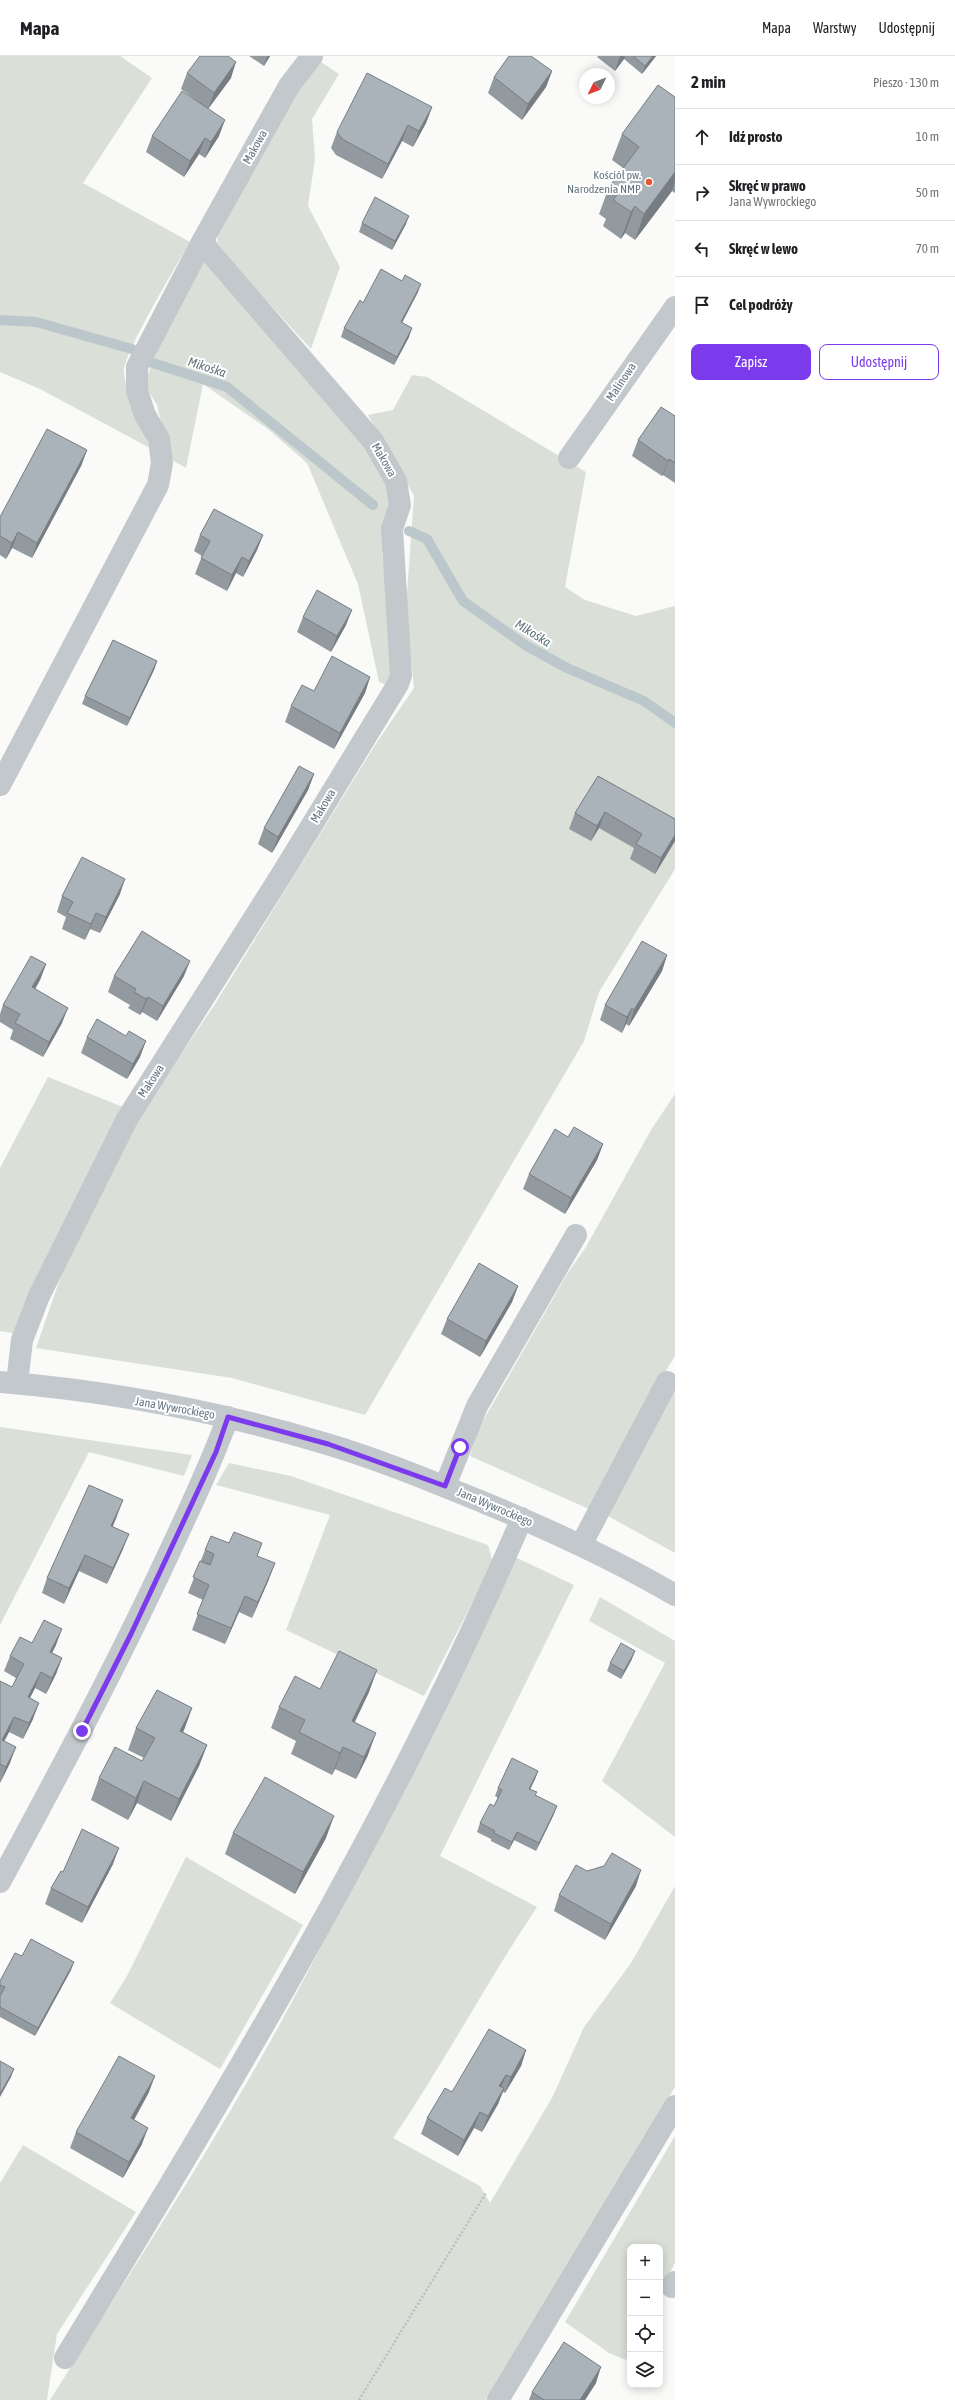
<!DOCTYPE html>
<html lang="pl">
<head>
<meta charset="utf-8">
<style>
  body { margin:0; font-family:"Asap Condensed",sans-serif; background:#f2f2f2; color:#202124 }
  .controls { position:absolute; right:12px; bottom:12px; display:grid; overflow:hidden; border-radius:8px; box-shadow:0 2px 10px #0003 }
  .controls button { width:36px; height:36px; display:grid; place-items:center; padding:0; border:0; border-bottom:1px solid #e0e0e0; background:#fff; color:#202124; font:20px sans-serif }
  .compass { position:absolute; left:579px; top:12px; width:36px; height:36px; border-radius:50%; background:#fff; box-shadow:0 2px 10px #0003; rotate:227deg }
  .stop { position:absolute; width:12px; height:12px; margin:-9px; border:3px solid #7c3aed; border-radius:50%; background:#fff }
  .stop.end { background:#7c3aed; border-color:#fff; box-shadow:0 1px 4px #0008 }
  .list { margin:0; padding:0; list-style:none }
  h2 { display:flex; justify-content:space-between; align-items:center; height:52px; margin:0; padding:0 16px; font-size:17px }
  h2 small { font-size:13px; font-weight:400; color:#757577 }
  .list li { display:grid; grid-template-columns:26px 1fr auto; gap:12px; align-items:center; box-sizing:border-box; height:56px; padding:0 16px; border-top:1px solid #e0e0e0 }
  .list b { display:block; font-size:15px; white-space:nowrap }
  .list p { margin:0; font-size:13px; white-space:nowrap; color:#757577 }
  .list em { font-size:13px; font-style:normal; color:#757577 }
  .actions { display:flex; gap:8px; padding:12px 16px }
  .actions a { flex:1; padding:9px 0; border:1px solid #7c3aed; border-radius:8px; text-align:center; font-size:14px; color:#7c3aed }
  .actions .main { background:#7c3aed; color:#fff }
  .icon { flex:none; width:22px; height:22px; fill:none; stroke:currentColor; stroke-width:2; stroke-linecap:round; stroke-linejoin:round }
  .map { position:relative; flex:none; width:675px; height:2344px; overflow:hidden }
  header { display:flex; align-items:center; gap:24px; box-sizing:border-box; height:56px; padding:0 20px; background:#fff; border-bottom:1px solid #e0e0e0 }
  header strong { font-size:19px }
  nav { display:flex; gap:22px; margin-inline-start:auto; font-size:14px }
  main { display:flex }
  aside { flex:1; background:#fff }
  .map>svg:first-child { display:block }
  .green { fill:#dadfd7 }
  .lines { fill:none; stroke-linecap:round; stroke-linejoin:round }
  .stream { stroke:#bbc7cb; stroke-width:10 }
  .path { stroke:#bbbfc2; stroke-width:2.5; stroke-dasharray:2 2; stroke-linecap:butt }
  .minor { stroke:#c3c8cc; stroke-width:22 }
  .wall { fill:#929a9f }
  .shaded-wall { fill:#777d82 }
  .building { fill:#aab3b9; stroke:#777d82 }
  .route { stroke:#7c3aed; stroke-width:5 }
  .poi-dot { fill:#e4572e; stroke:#fff; stroke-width:1.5 }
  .labels { text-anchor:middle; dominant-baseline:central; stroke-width:4; stroke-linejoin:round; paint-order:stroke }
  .street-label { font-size:12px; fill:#657683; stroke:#fff }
  .poi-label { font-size:12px; fill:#657683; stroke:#fff; text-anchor:end }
  .water-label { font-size:13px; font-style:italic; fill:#60757c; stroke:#fff }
</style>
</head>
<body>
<header>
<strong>Mapa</strong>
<nav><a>Mapa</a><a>Warstwy</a><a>Udostępnij</a></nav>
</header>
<main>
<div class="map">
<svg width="675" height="2344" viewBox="0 0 675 2344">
  <rect width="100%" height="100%" fill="#fafaf8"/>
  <!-- green -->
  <path class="green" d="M 0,0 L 120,0 L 152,22 L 83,127 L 190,186 C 179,205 121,301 124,317 C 127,342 140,368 150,392 L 40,333 L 0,316 Z
    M 318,4 L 339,18 L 312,63 L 315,103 L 308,150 L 340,211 L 311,293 L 217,191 L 218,177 L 295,36 Z
    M 203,196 L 375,404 L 390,436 L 393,449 L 382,498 L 394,607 L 389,630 L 379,626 L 358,528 L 307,407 L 268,373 L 203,328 L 186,412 L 170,403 L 157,349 L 144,328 L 160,288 Z
    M 412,319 L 427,321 L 586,416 L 565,531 L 585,544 L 636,560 L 675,550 L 675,813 L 599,936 L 584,985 L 365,1359 L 232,1322 L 36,1292 L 61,1220 L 140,1059 L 215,948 L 375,689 L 414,632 L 406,552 L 414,440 L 368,359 L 393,354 Z
    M 48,1021 L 123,1051 L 13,1277 L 0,1275 L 0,1112 Z
    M 675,1038 L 675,1300 L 640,1357 L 589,1453 L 470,1400 L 479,1372 L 567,1218 L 586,1191 L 651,1074 Z
    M 675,1336 L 675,1497 L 608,1460 L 670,1339 Z
    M 0,1371 L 192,1399 L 184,1420 L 89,1396 L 0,1569 Z
    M 229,1407 L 291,1420 L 488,1489 L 493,1507 L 424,1640 L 286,1574 L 330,1459 L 216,1429 Z
    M 515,1501 L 574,1529 L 440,1800 L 537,1851 C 486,1927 444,2007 393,2082 L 480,2130 L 490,2147 L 553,2040 L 584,1971 L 631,1907 L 675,1830 L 675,2031 L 486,2344 L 50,2344 C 128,2220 209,2097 280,1968 C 363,1815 438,1657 515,1501 Z
    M 600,1541 L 675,1585 L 675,1781 L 602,1725 L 665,1607 L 589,1565 Z
    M 186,1801 L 303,1869 L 220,2013 L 110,1947 L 127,1920 Z
    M 675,2080 L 675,2207 L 660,2237 L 660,2191 L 630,2191 L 630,2296 L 626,2304 L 609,2297 L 565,2266 Z
    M 23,2089 L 136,2156 L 57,2278 L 47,2344 L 0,2344 L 0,2127 Z"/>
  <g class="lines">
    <!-- stream -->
    <path class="stream" d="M 0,264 L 36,266 L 132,293 L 150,306 L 227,331 L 373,449
      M 409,475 L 427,483 L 463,545 L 525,589 L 567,612 L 644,645 L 675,667"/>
    <!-- path -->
    <path class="path" d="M 359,2344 L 486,2137"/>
    <!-- minor -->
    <path class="minor" d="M 569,402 L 675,251
      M 0,729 L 158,429 L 162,407 L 159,383 L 145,359 L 137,335 L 137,311 L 203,184 L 289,30 L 312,0
      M 0,1326 C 110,1335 221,1356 327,1388 C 381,1404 433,1426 485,1447 C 550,1474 614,1503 675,1539
      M 17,1327 L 22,1284 L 39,1240 L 127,1063 L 285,813 L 398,628 L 401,619 L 392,473 L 400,449 L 396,425 L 373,385 L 209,195 L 203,184
      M 445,1430 L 477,1350 L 576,1179
      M 581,1489 L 667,1326
      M 0,1826 C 59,1717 117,1609 169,1497 C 190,1452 211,1408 228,1361
      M 672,2231 L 675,2226
      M 65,2302 C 230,2030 397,1756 522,1462
      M 498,2344 L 675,2050"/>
  </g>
  <!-- wall -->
  <path class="wall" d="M 249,0 L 270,0 L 264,10 Z
    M 598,0 L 656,0 L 642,18 L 624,3 L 615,15 L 597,1 Z
    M 552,15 L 546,31 L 522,64 L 488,37 L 494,21 Z
    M 187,17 L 231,22 L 208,53 L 181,33 Z
    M 675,41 L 675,137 L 672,135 L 635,184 L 625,177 L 621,183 L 603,170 L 606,163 L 599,158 L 609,131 L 623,112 L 612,104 L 622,78 Z
    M 432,51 L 426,67 L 413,91 L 402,85 L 382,123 L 336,99 L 331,92 L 337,76 Z
    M 152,80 L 219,80 L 205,102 L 199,98 L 184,121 L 146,96 Z
    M 362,167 L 406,168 L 392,194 L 359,176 Z
    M 418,236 L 402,267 L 409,281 L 394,309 L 341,281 L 344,272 L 363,247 Z
    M 675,360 L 675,427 L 663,419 L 662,420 L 632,400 L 638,384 Z
    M 87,394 L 81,410 L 32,502 L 12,492 L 6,503 L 0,499 L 0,461 Z
    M 200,479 L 263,479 L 257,494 L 243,521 L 236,517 L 227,535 L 195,518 L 202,500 L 194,495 Z
    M 303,561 L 346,569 L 331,596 L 297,576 Z
    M 157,605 L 154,614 L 127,670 L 82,648 L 85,640 Z
    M 370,621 L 365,637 L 334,693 L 285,666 L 291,650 L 314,635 Z
    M 314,718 L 308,734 L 272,797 L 258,788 L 264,772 Z
    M 598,720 L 675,763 L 675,785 L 655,818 L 630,803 L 634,792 L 599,772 L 591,785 L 569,773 L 575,757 Z
    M 120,838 L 100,877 L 90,873 L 85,884 L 62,873 L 66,861 L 57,856 L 62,840 Z
    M 667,899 L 662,915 L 629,970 L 626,968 L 622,977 L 600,964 L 605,949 Z
    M 46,908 L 40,924 L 35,933 L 62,967 L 43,1001 L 10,983 L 13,974 L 0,966 L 0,958 L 3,949 Z
    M 114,920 L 184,920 L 157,965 L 142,956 L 140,959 L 128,952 L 130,949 L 108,936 Z
    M 126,980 L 140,1001 L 127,1023 L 81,997 L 87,981 Z
    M 568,1081 L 603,1088 L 597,1104 L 565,1158 L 523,1133 L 529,1118 Z
    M 518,1230 L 512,1246 L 480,1301 L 441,1278 L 447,1263 Z
    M 117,1460 L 113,1470 L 123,1493 L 107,1528 L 79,1515 L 64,1548 L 42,1537 L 47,1522 Z
    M 229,1487 L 262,1487 L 257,1500 L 269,1523 L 252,1562 L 239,1556 L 225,1588 L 192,1574 L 203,1544 L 188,1537 L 205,1494 Z
    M 32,1587 L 56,1589 L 52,1597 L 62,1602 L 56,1618 L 46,1638 L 35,1632 L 30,1642 L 33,1663 L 23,1683 L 9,1676 L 4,1685 L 10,1707 L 0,1727 L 0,1625 L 12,1631 L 16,1622 L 4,1615 L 10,1600 Z
    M 632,1603 L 621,1623 L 607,1615 L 610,1607 Z
    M 320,1633 L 369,1636 L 355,1666 L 368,1699 L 356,1723 L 335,1713 L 332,1719 L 291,1698 L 296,1685 L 271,1672 L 279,1651 Z
    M 192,1652 L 183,1676 L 207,1689 L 199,1710 L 171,1765 L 137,1747 L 128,1764 L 91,1744 L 99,1722 L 142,1705 L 144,1702 L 128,1694 L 136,1672 Z
    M 538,1715 L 535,1723 L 530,1734 L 554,1758 L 536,1795 L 514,1784 L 509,1794 L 491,1785 L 491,1783 L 477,1776 L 480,1767 L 494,1750 L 498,1742 L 495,1740 L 498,1732 Z
    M 233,1777 L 326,1782 L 295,1838 L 225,1798 Z
    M 113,1808 L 82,1867 L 45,1848 L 51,1832 L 63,1816 Z
    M 587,1815 L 636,1830 L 605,1884 L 554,1855 L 559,1839 Z
    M 22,1900 L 71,1914 L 35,1980 L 0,1961 L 0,1940 L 1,1939 L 0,1939 L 0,1925 Z
    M 526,1994 L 521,2010 L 505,2037 L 503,2036 L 498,2048 L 482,2076 L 474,2072 L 458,2100 L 421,2078 L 427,2062 L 452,2036 Z
    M 149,2036 L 134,2064 L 142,2088 L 123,2122 L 70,2092 L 76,2076 Z
    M 596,2327 L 585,2344 L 529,2344 L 532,2336 Z"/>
  <!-- shaded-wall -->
  <path class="shaded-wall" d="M 268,0 L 270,0 L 264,10 L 267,1 Z
    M 620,0 L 625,0 L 624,3 L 615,15 Z
    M 653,0 L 656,0 L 642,18 L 645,10 Z
    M 236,6 L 231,22 L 208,53 L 214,37 Z
    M 552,15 L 546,31 L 522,64 L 528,48 Z
    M 432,51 L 426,67 L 413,91 L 419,75 Z
    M 225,64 L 219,80 L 205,102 L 211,86 Z
    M 408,69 L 402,85 L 382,123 L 388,108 Z
    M 205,82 L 199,98 L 184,121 L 190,105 Z
    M 675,116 L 675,125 L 672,135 L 635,184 L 644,158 Z
    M 635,150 L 625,177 L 621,183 L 631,156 Z
    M 409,160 L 406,168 L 392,194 L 395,185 Z
    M 421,228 L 418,236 L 398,274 L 401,266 Z
    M 412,272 L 409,281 L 394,309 L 397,301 Z
    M 87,394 L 81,410 L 32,502 L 37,487 Z
    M 669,403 L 663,419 L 662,420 L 668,405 Z
    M 18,476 L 12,492 L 6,503 L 12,487 Z
    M 263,479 L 257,494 L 243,521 L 249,505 Z
    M 242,501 L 236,517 L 227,535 L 232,519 Z
    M 352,554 L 346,569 L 331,596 L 337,580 Z
    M 157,605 L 154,614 L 127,670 L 130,662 Z
    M 370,621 L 365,637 L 334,693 L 340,677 Z
    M 314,718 L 308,734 L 272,797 L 278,781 Z
    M 605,756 L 599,772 L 591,785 L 597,770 Z
    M 675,779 L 675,785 L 655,818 L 661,802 Z
    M 125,823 L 120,838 L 100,877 L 106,861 Z
    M 96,857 L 90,873 L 85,884 L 91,868 Z
    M 667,899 L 662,915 L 629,970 L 634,954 Z
    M 190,905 L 184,920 L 157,965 L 163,950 Z
    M 46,908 L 40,924 L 27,947 L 32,931 Z
    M 148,941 L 142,956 L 140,959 L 146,943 Z
    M 68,952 L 62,967 L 43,1001 L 49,986 Z
    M 632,952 L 626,968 L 622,977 L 627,961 Z
    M 146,985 L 140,1001 L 127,1023 L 133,1008 Z
    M 603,1088 L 597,1104 L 565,1158 L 571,1142 Z
    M 518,1230 L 512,1246 L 480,1301 L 486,1285 Z
    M 123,1444 L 117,1460 L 106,1485 L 111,1470 Z
    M 129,1478 L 123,1493 L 107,1528 L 113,1512 Z
    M 85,1499 L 79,1515 L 64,1548 L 69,1532 Z
    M 275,1507 L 269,1523 L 252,1562 L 258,1546 Z
    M 245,1540 L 239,1556 L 225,1588 L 231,1572 Z
    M 62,1573 L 56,1589 L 44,1612 L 50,1596 Z
    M 635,1595 L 632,1603 L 621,1623 L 624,1615 Z
    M 62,1602 L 56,1618 L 46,1638 L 52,1622 Z
    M 377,1614 L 369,1636 L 344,1687 L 352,1665 Z
    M 41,1616 L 35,1632 L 22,1657 L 28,1641 Z
    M 39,1647 L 33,1663 L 23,1683 L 29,1667 Z
    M 192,1652 L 184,1674 L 172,1697 L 180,1675 Z
    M 14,1661 L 9,1676 L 0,1694 L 2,1684 Z
    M 376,1677 L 368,1699 L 356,1723 L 364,1701 Z
    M 207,1689 L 199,1710 L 171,1765 L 179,1743 Z
    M 16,1691 L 10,1707 L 0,1727 L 6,1711 Z
    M 343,1691 L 335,1713 L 332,1719 L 340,1697 Z
    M 538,1715 L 535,1723 L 526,1741 L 529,1733 Z
    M 144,1725 L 137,1747 L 128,1764 L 136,1742 Z
    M 557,1750 L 554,1758 L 536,1795 L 539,1787 Z
    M 334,1760 L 326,1782 L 295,1838 L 303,1816 Z
    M 517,1776 L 514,1784 L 509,1794 L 512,1786 Z
    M 119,1792 L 113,1808 L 82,1867 L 88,1851 Z
    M 641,1814 L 636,1830 L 605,1884 L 611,1868 Z
    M 74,1906 L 71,1914 L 35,1980 L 38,1972 Z
    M 526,1994 L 521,2010 L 505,2037 L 511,2021 Z
    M 14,2013 L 11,2021 L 0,2041 L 0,2038 Z
    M 506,2019 L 500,2034 L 499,2030 Z
    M 155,2020 L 149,2036 L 126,2078 L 131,2062 Z
    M 504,2032 L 498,2048 L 482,2076 L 488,2060 Z
    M 480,2056 L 474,2072 L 458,2100 L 464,2084 Z
    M 148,2072 L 142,2088 L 123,2122 L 129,2106 Z
    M 601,2311 L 596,2327 L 585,2344 L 580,2344 Z"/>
  <!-- building -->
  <path class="building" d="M 200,0 L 228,0 L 236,6 L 214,37 L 187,17 Z
    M 509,0 L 531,0 L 552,15 L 528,48 L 494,21 Z
    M 633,0 L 653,0 L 645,10 Z
    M 367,17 L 432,51 L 419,75 L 408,69 L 388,108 L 342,83 L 337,76 Z
    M 658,29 L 675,41 L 675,116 L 644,158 L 635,150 L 631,156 L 613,144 L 618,138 L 609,131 L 639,91 L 622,78 Z
    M 182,35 L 225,64 L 211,86 L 205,82 L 190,105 L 152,80 Z
    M 375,141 L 409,160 L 395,185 L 362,167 Z
    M 381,213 L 402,225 L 405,219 L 421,228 L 401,266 L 412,272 L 397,301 L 344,272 L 360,244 L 363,247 Z
    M 661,351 L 675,360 L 675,407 L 669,403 L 668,405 L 638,384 Z
    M 47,373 L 87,394 L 37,487 L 18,476 L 12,487 L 0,480 L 0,461 Z
    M 214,453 L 263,479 L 249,505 L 242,501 L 232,519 L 201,502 L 210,485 L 200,479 Z
    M 317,534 L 352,554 L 337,580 L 303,561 Z
    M 113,584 L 157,605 L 130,662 L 85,640 Z
    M 332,600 L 370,621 L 340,677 L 291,650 L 302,629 L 314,635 Z
    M 299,710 L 314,718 L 278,781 L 264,772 Z
    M 598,720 L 675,763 L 675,779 L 661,802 L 636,788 L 642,778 L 605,756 L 597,770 L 575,757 Z
    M 82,801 L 125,823 L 106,861 L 96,857 L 91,868 L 67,857 L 73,846 L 62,840 Z
    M 142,875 L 190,905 L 163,950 L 148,941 L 146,943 L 134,936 L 136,933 L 114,920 Z
    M 642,885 L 667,899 L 634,954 L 632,952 L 627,961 L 605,949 Z
    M 31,900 L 46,908 L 32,931 L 68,952 L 49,986 L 15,967 L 20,958 L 3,949 Z
    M 97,963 L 126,980 L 129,975 L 146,985 L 133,1008 L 87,981 Z
    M 574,1071 L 603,1088 L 571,1142 L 529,1118 L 555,1073 L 568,1081 Z
    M 479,1207 L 518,1230 L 486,1285 L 447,1263 Z
    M 89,1429 L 123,1444 L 111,1470 L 129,1478 L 113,1512 L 85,1499 L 69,1532 L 47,1522 Z
    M 234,1476 L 262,1487 L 257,1500 L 275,1507 L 258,1546 L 245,1540 L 231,1572 L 197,1558 L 209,1529 L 193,1521 L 200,1505 L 210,1509 L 214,1498 L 205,1494 L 211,1480 L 229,1487 Z
    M 44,1564 L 62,1573 L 50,1596 L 62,1602 L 52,1622 L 41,1616 L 28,1641 L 39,1647 L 29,1667 L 14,1661 L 2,1684 L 16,1691 L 6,1711 L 0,1708 L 0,1625 L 12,1631 L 24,1608 L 10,1600 L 20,1581 L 32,1587 Z
    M 621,1587 L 635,1595 L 624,1615 L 610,1607 Z
    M 339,1595 L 377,1614 L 352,1665 L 376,1677 L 364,1701 L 343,1691 L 340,1697 L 299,1676 L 305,1664 L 279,1651 L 295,1620 L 320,1633 Z
    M 157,1634 L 192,1652 L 180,1675 L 207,1689 L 179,1743 L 144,1725 L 136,1742 L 99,1722 L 115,1691 L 142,1705 L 155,1682 L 136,1672 Z
    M 512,1702 L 538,1715 L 529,1733 L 537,1736 L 535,1739 L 557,1750 L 539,1787 L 517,1776 L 512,1786 L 494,1777 L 495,1775 L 480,1767 L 490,1748 L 494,1750 L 502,1734 L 498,1732 Z
    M 265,1721 L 334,1760 L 303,1816 L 233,1777 Z
    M 82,1773 L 119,1792 L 88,1851 L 51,1832 L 61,1815 L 63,1816 Z
    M 612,1797 L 641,1814 L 611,1868 L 559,1839 L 576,1809 L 587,1815 L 604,1810 Z
    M 31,1883 L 74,1906 L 38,1972 L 0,1951 L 0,1940 L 5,1931 L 0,1929 L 0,1925 L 15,1897 L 22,1900 Z
    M 489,1973 L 526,1994 L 511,2021 L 506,2019 L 499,2030 L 504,2032 L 488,2060 L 480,2056 L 464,2084 L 427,2062 L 445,2032 L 452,2036 Z
    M 119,2000 L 155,2020 L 131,2062 L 148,2072 L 129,2106 L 76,2076 Z
    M 0,2005 L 14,2013 L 0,2038 Z
    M 564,2286 L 601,2311 L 580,2344 L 544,2344 L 532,2336 Z"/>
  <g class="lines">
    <!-- route -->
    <path class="route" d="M 82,1675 L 131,1578 L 216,1396 L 228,1361 L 328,1388 L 445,1430 L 460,1391"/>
  </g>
  <!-- markers -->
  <circle class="poi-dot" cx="649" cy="126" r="4"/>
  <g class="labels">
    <!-- street labels -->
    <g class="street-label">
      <text transform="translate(255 91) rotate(-61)">Makowa</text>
      <text transform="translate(621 326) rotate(-56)">Malinowa</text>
      <text transform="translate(384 404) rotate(60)">Makowa</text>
      <text transform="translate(323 750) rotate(-59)">Makowa</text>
      <text transform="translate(151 1025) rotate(-57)">Makowa</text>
      <text transform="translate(175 1352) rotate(10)">Jana Wywrockiego</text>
      <text transform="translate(495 1451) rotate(23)">Jana Wywrockiego</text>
    </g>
    <!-- poi labels -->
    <g class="poi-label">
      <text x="641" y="119">Kościół pw.<tspan x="641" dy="14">Narodzenia NMP</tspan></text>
    </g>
    <!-- water labels -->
    <g class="water-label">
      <text transform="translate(207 311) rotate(18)">Mikośka</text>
      <text transform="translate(533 577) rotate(32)">Mikośka</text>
    </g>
  </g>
</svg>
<div class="controls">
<button>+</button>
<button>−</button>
<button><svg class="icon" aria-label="locate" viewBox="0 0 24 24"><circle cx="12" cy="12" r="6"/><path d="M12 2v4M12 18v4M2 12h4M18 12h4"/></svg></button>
<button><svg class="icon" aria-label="layers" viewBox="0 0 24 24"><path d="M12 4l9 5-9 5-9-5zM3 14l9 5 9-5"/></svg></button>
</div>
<svg class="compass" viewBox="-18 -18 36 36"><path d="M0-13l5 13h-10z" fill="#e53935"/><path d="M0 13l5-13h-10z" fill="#757577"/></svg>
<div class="stop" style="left:460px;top:1391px"></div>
<div class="stop end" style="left:82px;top:1675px"></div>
</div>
<aside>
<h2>2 min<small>Pieszo · 130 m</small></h2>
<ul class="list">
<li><svg class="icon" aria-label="ahead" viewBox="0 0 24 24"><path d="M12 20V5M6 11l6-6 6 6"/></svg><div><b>Idź prosto</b></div><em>10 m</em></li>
<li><svg class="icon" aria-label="right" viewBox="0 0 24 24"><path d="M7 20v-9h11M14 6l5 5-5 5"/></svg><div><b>Skręć w prawo</b><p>Jana Wywrockiego</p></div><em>50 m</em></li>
<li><svg class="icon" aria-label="left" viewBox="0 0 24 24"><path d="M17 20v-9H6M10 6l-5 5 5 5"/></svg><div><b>Skręć w lewo</b></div><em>70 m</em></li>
<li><svg class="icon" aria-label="arrive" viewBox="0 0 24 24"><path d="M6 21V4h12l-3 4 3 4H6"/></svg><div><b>Cel podróży</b></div></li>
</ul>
<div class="actions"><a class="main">Zapisz</a><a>Udostępnij</a></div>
</aside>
</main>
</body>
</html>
